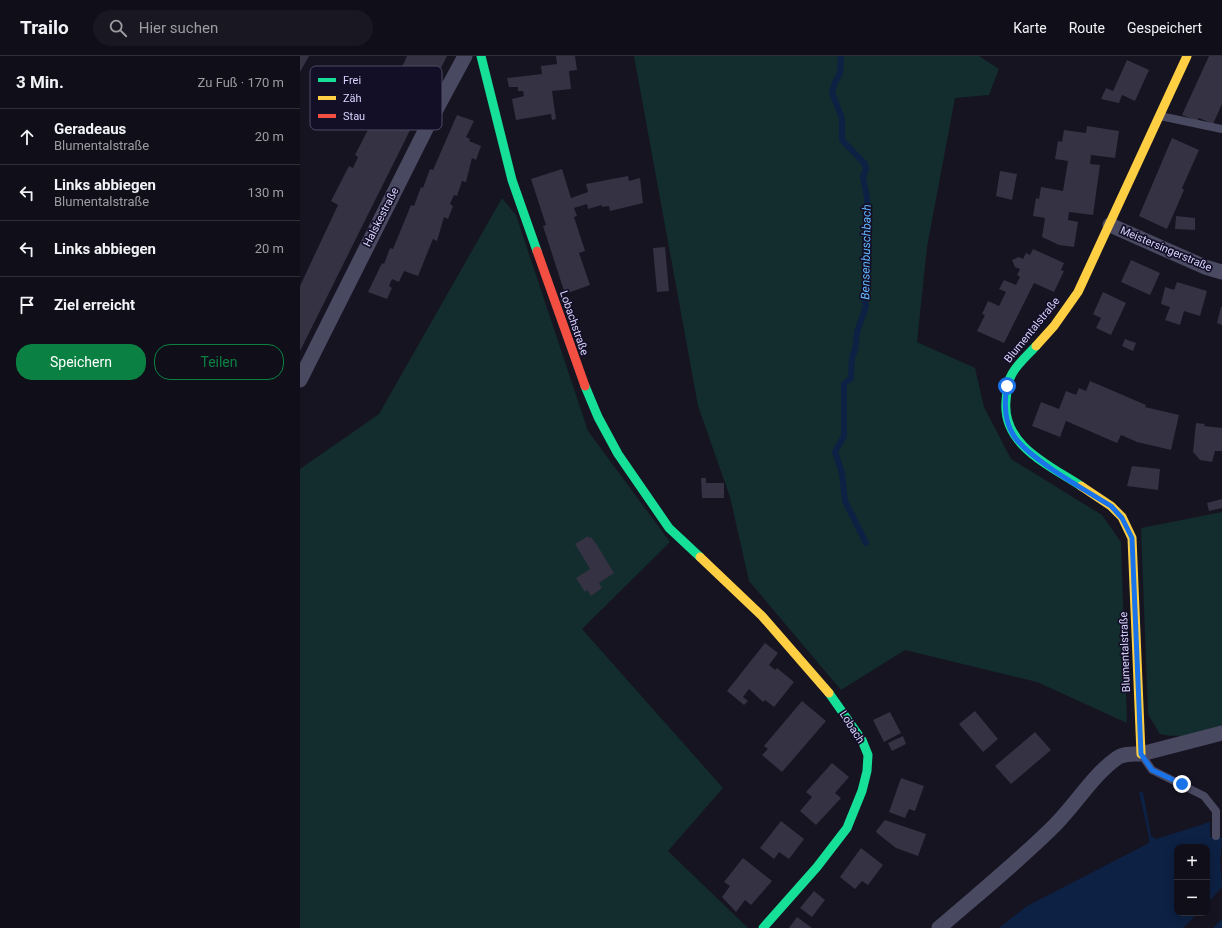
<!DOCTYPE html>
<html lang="de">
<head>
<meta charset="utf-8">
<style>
  body { margin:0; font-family:Roboto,sans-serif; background:#191822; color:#f1f3f6 }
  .controls { position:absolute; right:12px; bottom:12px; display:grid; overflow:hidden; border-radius:8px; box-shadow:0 2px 10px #0003 }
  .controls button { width:36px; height:36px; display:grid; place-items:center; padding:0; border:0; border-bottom:1px solid #302f38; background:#100f19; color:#f1f3f6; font:20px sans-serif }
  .stop { position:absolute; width:12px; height:12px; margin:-9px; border:3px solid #1a73e8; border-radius:50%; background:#fff }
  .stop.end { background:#1a73e8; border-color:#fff; box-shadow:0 1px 4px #0008 }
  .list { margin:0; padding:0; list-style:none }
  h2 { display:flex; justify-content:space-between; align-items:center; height:52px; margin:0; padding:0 16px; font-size:17px }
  h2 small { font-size:13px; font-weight:400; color:#9c9ca2 }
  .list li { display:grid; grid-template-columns:26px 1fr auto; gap:12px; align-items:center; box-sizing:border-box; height:56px; padding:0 16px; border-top:1px solid #302f38 }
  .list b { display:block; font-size:15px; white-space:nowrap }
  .list p { margin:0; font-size:13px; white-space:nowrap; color:#9c9ca2 }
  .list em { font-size:13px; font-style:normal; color:#9c9ca2 }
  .actions { display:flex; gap:8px; padding:12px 16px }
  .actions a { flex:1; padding:9px 0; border:1px solid #0b8043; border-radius:16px; text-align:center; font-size:14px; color:#0b8043 }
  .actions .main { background:#0b8043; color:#fff }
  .icon { flex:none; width:22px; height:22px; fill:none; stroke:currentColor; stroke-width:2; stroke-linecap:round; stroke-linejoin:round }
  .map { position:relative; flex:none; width:922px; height:872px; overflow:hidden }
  header { display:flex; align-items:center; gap:24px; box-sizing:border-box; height:56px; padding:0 20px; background:#100f19; border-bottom:1px solid #302f38 }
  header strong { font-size:19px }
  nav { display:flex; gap:22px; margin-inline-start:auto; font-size:14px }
  .search { width:280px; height:36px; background:#191822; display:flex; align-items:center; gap:10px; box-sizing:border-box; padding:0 14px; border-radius:22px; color:#9c9ca2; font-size:15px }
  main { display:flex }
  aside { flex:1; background:#100f19 }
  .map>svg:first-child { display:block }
  .green { fill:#132c2d }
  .water { fill:#0d2144 }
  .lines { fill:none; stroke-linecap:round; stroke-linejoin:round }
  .stream { stroke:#0d2144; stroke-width:6 }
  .building { fill:#343243 }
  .lane { stroke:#4a4962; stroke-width:8 }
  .street { stroke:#4a4962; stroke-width:15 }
  .fast { stroke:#16e098; stroke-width:9 }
  .slow { stroke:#ffcf43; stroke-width:9 }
  .jam { stroke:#f24e42; stroke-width:9 }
  .route { stroke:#1a73e8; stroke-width:5 }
  .labels { text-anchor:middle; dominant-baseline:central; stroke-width:3.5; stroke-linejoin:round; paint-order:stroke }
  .street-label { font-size:11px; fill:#d9d4ff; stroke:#130f26 }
  .water-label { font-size:12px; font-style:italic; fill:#62b6ff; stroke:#130f26 }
  .key { fill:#130f26; stroke:#4e4a67; stroke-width:1 }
  .key-label { font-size:11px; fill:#d9d4ff }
</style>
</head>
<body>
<header>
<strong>Trailo</strong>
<div class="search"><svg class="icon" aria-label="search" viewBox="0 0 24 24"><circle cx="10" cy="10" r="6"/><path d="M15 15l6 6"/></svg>Hier suchen</div>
<nav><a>Karte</a><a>Route</a><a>Gespeichert</a></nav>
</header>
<main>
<aside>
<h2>3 Min.<small>Zu Fuß · 170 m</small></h2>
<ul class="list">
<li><svg class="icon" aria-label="ahead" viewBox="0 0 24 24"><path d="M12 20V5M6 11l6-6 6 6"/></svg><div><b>Geradeaus</b><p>Blumentalstraße</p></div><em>20 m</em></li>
<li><svg class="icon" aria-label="left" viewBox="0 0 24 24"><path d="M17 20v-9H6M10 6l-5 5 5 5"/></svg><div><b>Links abbiegen</b><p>Blumentalstraße</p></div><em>130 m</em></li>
<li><svg class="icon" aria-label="left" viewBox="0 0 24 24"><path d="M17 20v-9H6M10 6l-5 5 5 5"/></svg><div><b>Links abbiegen</b></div><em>20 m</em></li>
<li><svg class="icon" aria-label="arrive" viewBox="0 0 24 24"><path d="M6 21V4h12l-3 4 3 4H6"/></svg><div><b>Ziel erreicht</b></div></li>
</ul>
<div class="actions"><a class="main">Speichern</a><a>Teilen</a></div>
</aside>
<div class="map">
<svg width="922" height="872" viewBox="0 0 922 872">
  <rect width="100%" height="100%" fill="#161421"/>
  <!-- green -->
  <path class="green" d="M 334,0 L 679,0 L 699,13 L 689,39 L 655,42 L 627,191 L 617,286 L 675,312 L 684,351 L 711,403 L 802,459 L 821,486 L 827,667 L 737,626 L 605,594 L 541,634 L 449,525 L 430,441 L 398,350 Z
    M 202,142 L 216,159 L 288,375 L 370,486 L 282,573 L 423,732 L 368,795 L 448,872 L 0,872 L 0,413 L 79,358 Z
    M 922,456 L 922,671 C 903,677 880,683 860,678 L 848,658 L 841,472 Z"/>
  <!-- water -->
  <path class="water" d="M 839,736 L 843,736 L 851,780 L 856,783 L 910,766 L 910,781 L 922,782 L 920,806 L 922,831 L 907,848 L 907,791 L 877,791 L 877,857 L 898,857 L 883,872 L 699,872 L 727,850 L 849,787 L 849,781 Z"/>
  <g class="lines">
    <!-- stream -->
    <path class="stream" d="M 541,0 L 540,17 L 535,26 L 532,37 L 542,62 L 542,84 L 565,108 L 566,114 L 563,120 L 567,142 L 567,218 L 564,244 L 566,250 L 557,276 L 555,294 L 552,301 L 551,322 L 544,328 L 544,380 L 535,396 L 542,417 L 545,445 L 566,487
      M 917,872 L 922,867"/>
  </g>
  <!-- building -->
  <path class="building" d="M 0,0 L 9,0 L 0,16 Z
    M 107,0 L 147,0 L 0,295 L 0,230 L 38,149 L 31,145 L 49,110 L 53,112 L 58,101 L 55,99 L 77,56 L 84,46 L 86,46 Z
    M 256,0 L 275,0 L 277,14 L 269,15 L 271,33 L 252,35 L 256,63 L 252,64 L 251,58 L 216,64 L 212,43 L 224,40 L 223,35 L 218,35 L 218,31 L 209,31 L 207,22 L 242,18 L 241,10 L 257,8 Z
    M 909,0 L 922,0 L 922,48 L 913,68 L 899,62 L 897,65 L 882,59 Z
    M 827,4 L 849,14 L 835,45 L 822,39 L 819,47 L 801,43 L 806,32 L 813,35 Z
    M 157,59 L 174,65 L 166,81 L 170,83 L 169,85 L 181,90 L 176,104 L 172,102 L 166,126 L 162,125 L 157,140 L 154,139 L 150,148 L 153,150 L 148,163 L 144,161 L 137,185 L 133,183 L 118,220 L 104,215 L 99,226 L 92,223 L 89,230 L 92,232 L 87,243 L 68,236 L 82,207 L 84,208 L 90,192 L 93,193 L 111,149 L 114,150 L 121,131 L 123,132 L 130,113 L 133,114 Z
    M 787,70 L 819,75 L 815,102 L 791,99 L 790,108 L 800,109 L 793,159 L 769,156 L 768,164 L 778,166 L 774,191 L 759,189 L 742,181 L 745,162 L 733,160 L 736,142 L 739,143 L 741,131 L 763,135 L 768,105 L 755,103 L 758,85 L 762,86 L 764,74 L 786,77 Z
    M 872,82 L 899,94 L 882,132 L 884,134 L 867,173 L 839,160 Z
    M 262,113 L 271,142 L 288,136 L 286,128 L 328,120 L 329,125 L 340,122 L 343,147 L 310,155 L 309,150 L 302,151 L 302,149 L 288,153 L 287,148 L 274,152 L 277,160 L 274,161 L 285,195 L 279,197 L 290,229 L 265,238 L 243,170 L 246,169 L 231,123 Z
    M 700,115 L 717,118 L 712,144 L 696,140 Z
    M 876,160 L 895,162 L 895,174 L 875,173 Z
    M 365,191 L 369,235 L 357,236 L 353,192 Z
    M 733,193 L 764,207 L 761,214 L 764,215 L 754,236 L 734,227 L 704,287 L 677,275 L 685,259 L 682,258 L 688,245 L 699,250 L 706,236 L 699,233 L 704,224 L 716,229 L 720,221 L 717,219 L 720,213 L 715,211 L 712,204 L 719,201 L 723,203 L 726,197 L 730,199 Z
    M 831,204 L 860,217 L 850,239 L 821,226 Z
    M 877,226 L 907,235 L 900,260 L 884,255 L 880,269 L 865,264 L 870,251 L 861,248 L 865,231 L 874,234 Z
    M 803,236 L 826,247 L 811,279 L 796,272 L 801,262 L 793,258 Z
    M 921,251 L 922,251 L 922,269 L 917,267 Z
    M 825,283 L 836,287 L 833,295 L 822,290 Z
    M 790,325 L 846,349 L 845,351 L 879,359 L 871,394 L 837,386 L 821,379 L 817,387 L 766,365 L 760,381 L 732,370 L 741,346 L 759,353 L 766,335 L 776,339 L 779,332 L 786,335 Z
    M 896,367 L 905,368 L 904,370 L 922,372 L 922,395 L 915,395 L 912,406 L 900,404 L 893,396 Z
    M 832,410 L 860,413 L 858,434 L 827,430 Z
    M 401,422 L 406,422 L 406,427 L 424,427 L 424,442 L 402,442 Z
    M 922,443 L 922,452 L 909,455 L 907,447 Z
    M 288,480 L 289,482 L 291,481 L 297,489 L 314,517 L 299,527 L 302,532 L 291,540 L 287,534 L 285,536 L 276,522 L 290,513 L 275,488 Z
    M 465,587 L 478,597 L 469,609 L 475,614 L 477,612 L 494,626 L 474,651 L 465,644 L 463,646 L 449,633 L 443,641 L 448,645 L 444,649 L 427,635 Z
    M 502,645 L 526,665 L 482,716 L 462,699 L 468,693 L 464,690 Z
    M 675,655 L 698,683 L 683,696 L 659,668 Z
    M 590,656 L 601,677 L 584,686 L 573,664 Z
    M 735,676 L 751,694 L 711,728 L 695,710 Z
    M 603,680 L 606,688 L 592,695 L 588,687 Z
    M 532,707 L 549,721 L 535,737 L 541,742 L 516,769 L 500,755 L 512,741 L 506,736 Z
    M 601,722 L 624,730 L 615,755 L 609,753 L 605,762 L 589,756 Z
    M 585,764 L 626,778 L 618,800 L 596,792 L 577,777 L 576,775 Z
    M 481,765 L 504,783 L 489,803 L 479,796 L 474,803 L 460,792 Z
    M 561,792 L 583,809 L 568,829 L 562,825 L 555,833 L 540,821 Z
    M 443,802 L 472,825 L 451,849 L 445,844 L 436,856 L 422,841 L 430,830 L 424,826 Z
    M 514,835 L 525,844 L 512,861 L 500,852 Z
    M 497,861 L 512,872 L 489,872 Z"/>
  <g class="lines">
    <!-- lane -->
    <path class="lane" d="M 860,60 L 922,73
      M 841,698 L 852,714 L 904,740 L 916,755 L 916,780"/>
    <!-- street -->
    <path class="street" d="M 810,169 L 905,211 L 922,216
      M 0,324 L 131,63 L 165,0
      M 639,872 C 678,838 718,806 755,769 C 776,748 792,720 817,702 C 824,697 832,698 841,698 L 922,677"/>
    <!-- fast -->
    <path class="fast" d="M 181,0 L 212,124 L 237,195
      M 736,290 C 728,299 717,308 712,318 C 707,326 707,335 706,345 C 702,389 749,409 781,430
      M 285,330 L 298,361 L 318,398 L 369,472 L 400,501
      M 463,872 L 517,811 L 547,772 L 562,735 L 567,715 L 568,699 L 562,684 L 529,637"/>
    <!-- slow -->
    <path class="slow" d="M 736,290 L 754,270 L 778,236 L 887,0
      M 781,430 L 811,450 L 822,461 L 832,482 L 841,698
      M 400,501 L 462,560 L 529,637"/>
    <!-- jam -->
    <path class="jam" d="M 237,195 L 285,330"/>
  </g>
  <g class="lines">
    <!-- route -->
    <path class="route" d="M 707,330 C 704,347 704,365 714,380 C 729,403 787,435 811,450 L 822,462 L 832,482 L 841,698 L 852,714 L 882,728"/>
  </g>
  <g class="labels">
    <!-- street labels -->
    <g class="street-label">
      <text transform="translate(81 161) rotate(-63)">Halskestraße</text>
      <text transform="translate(866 193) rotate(23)">Meistersingerstraße</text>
      <text transform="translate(274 267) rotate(71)">Lobachstraße</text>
      <text transform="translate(732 274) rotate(-51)">Blumentalstraße</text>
      <text transform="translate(825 596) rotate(-92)">Blumentalstraße</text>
      <text transform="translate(552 671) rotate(57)">Lobach</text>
    </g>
    <!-- water labels -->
    <g class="water-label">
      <text transform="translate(566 196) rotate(-89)">Bensenbuschbach</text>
    </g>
  </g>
  <!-- legend -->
  <rect x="10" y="10" width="132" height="64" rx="6" class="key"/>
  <rect x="18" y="22" width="18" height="4" fill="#16e098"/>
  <rect x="18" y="40" width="18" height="4" fill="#ffcf43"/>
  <rect x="18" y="58" width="18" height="4" fill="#f24e42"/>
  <g class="key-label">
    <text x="43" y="28">Frei</text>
    <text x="43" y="46">Zäh</text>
    <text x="43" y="64">Stau</text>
  </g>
</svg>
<div class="controls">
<button>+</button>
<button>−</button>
</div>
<div class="stop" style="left:707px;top:330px"></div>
<div class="stop end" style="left:882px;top:728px"></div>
</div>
</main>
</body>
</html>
